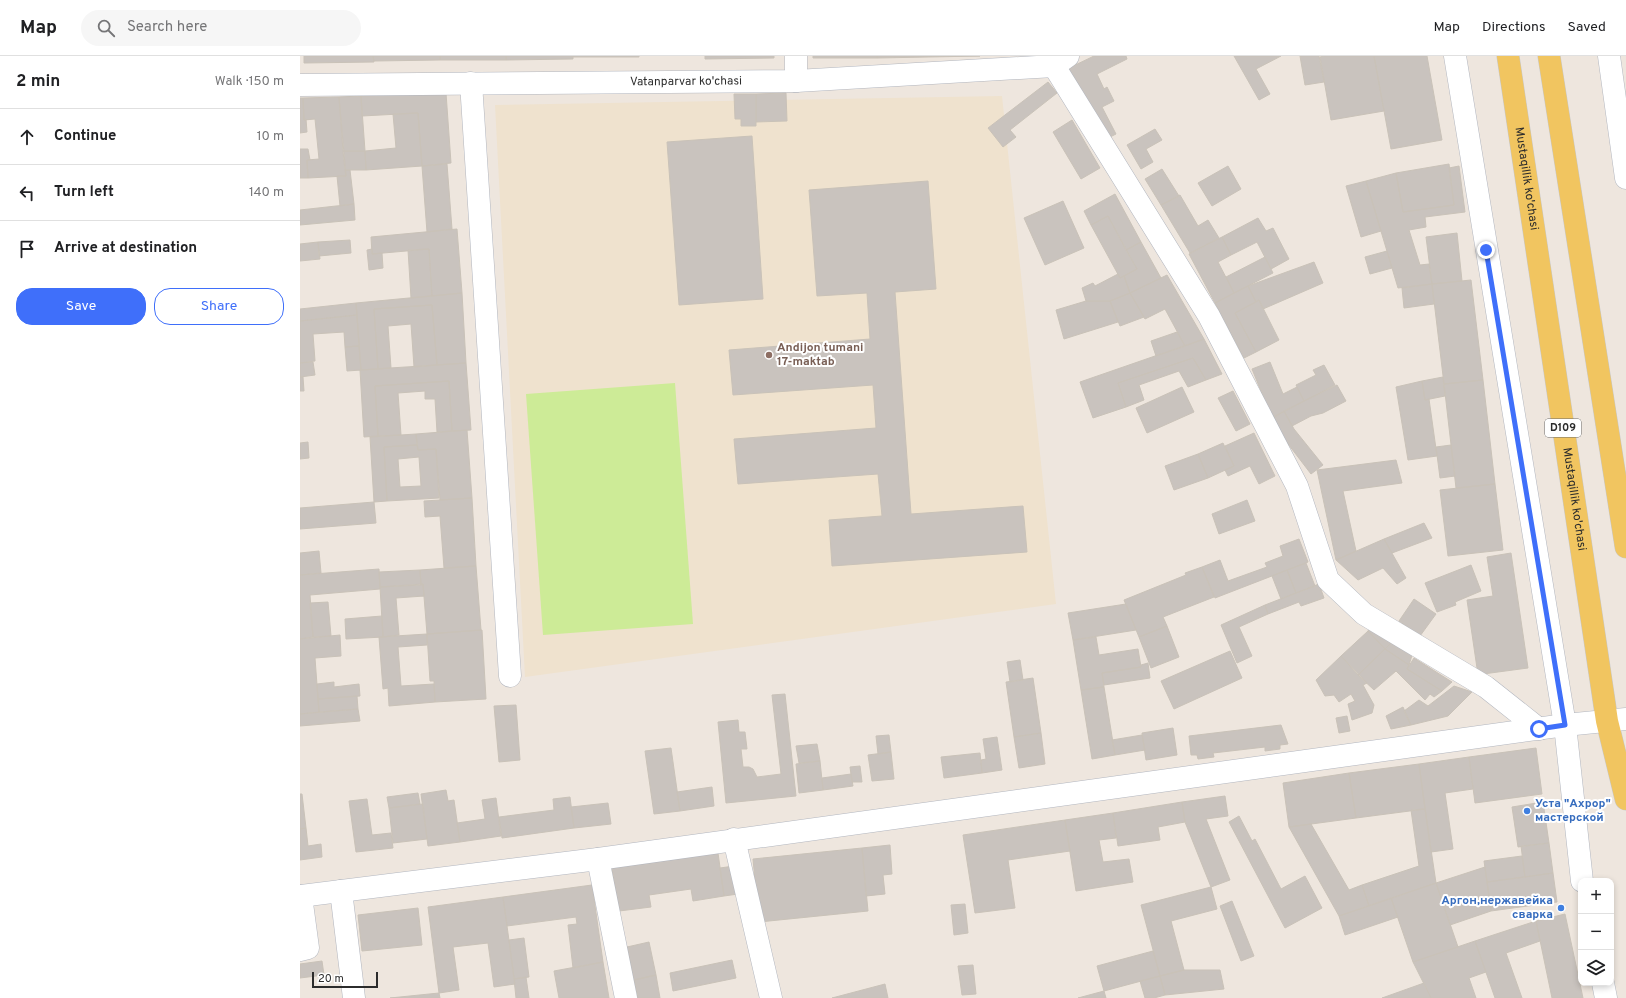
<!DOCTYPE html>
<html lang="en">
<head>
<meta charset="utf-8">
<style>
  body { margin:0; font-family:Overpass,sans-serif; background:#f6f6f6; color:#202124 }
  .controls { position:absolute; right:12px; bottom:12px; display:grid; overflow:hidden; border-radius:8px; box-shadow:0 2px 6px #0003 }
  .controls button { width:36px; height:36px; display:grid; place-items:center; padding:0; border:0; border-bottom:1px solid #e0e0e0; background:#fff; color:#202124; font:20px sans-serif }
  .scale { position:absolute; left:12px; bottom:10px; width:66px; box-sizing:border-box; padding-left:4px; border:2px solid #2c2c2c; border-top:0; font-size:11px; line-height:14px; white-space:nowrap; color:#2c2c2c; -webkit-text-stroke:3px #fff; paint-order:stroke }
  .stop { position:absolute; width:12px; height:12px; margin:-9px; border:3px solid #3f6ffa; border-radius:50%; background:#fff }
  .stop.end { background:#3f6ffa; border-color:#fff; box-shadow:0 1px 4px #0008 }
  .list { margin:0; padding:0; list-style:none }
  h2 { display:flex; justify-content:space-between; align-items:center; height:52px; margin:0; padding:0 16px; font-size:17px }
  h2 small { font-size:13px; font-weight:400; color:#757577 }
  .list li { display:grid; grid-template-columns:26px 1fr auto; gap:12px; align-items:center; box-sizing:border-box; height:56px; padding:0 16px; border-top:1px solid #e0e0e0 }
  .list b { display:block; font-size:15px; white-space:nowrap }
  .list em { font-size:13px; font-style:normal; color:#757577 }
  .actions { display:flex; gap:8px; padding:12px 16px }
  .actions a { flex:1; padding:9px 0; border:1px solid #3f6ffa; border-radius:16px; text-align:center; font-size:14px; color:#3f6ffa }
  .actions .main { background:#3f6ffa; color:#fff }
  .icon { flex:none; width:22px; height:22px; fill:none; stroke:currentColor; stroke-width:2; stroke-linecap:round; stroke-linejoin:round }
  .map { position:relative; flex:none; width:1326px; height:942px; overflow:hidden }
  header { display:flex; align-items:center; gap:24px; box-sizing:border-box; height:56px; padding:0 20px; background:#fff; border-bottom:1px solid #e0e0e0 }
  header strong { font-size:19px }
  nav { display:flex; gap:22px; margin-inline-start:auto; font-size:14px }
  .search { width:280px; height:36px; background:#f6f6f6; display:flex; align-items:center; gap:10px; box-sizing:border-box; padding:0 14px; border-radius:22px; color:#757577; font-size:15px }
  main { display:flex }
  aside { flex:1; background:#fff }
  .map>svg:first-child { display:block }
  .education { fill:#efe2ce }
  .pitch { fill:#cdeb97 }
  .building { fill:#c9c3be; stroke:#c9c2b8; fill-rule:evenodd }
  .lines { fill:none; stroke-linecap:round; stroke-linejoin:round }
  .minor-casing { stroke:#b2b6bf; stroke-width:23 }
  .major-casing { stroke:#c8c8c8; stroke-width:23 }
  .minor { stroke:#fff; stroke-width:22 }
  .major { stroke:#f1c560; stroke-width:22 }
  .route { stroke:#3f6ffa; stroke-width:5 }
  .education-dot { fill:#8d6e63; stroke:#fff; stroke-width:1.5 }
  .shop-dot { fill:#3f7fe0; stroke:#fff; stroke-width:1.5 }
  .labels { text-anchor:middle; dominant-baseline:central; stroke-width:4; stroke-linejoin:round; paint-order:stroke }
  .shield { fill:#fff; stroke:#6b6b6b; stroke-width:1 }
  .shield-label { font-size:11px; font-weight:bold; fill:#2c2c2c }
  .street-label { font-size:12px; fill:#2c2c2c; stroke:#fff }
  .education-label { font-size:12px; font-weight:bold; fill:#785e54; stroke:#fff; text-anchor:start }
  .shop-label { font-size:12px; font-weight:bold; fill:#366cbe; stroke:#fff; text-anchor:start }
</style>
</head>
<body>
<header>
<strong>Map</strong>
<div class="search"><svg class="icon" aria-label="search" viewBox="0 0 24 24"><circle cx="10" cy="10" r="6"/><path d="M15 15l6 6"/></svg>Search here</div>
<nav><a>Map</a><a>Directions</a><a>Saved</a></nav>
</header>
<main>
<aside>
<h2>2 min<small>Walk · 150 m</small></h2>
<ul class="list">
<li><svg class="icon" aria-label="ahead" viewBox="0 0 24 24"><path d="M12 20V5M6 11l6-6 6 6"/></svg><div><b>Continue</b></div><em>10 m</em></li>
<li><svg class="icon" aria-label="left" viewBox="0 0 24 24"><path d="M17 20v-9H6M10 6l-5 5 5 5"/></svg><div><b>Turn left</b></div><em>140 m</em></li>
<li><svg class="icon" aria-label="arrive" viewBox="0 0 24 24"><path d="M6 21V4h12l-3 4 3 4H6"/></svg><div><b>Arrive at destination</b></div></li>
</ul>
<div class="actions"><a class="main">Save</a><a>Share</a></div>
</aside>
<div class="map">
<svg width="1326" height="942" viewBox="0 0 1326 942">
  <rect width="100%" height="100%" fill="#eee6de"/>
  <!-- education -->
  <path class="education" d="M 702,40 L 756,548 L 225,621 L 195,49 Z"/>
  <!-- pitch -->
  <path class="pitch" d="M 375,327 L 393,568 L 243,579 L 226,338 Z"/>
  <!-- building -->
  <path class="building" d="M 4,0 L 73,0 L 74,6 L 4,7 Z
    M 73,0 L 140,0 L 140,4 L 74,5 Z
    M 140,0 L 206,0 L 206,4 L 140,4 Z
    M 206,0 L 273,0 L 273,3 L 206,4 Z
    M 273,0 L 339,0 L 339,1 L 273,1 Z
    M 405,0 L 474,0 L 474,2 L 405,3 Z
    M 513,0 L 577,0 L 577,2 L 513,2 Z
    M 577,0 L 680,0 L 577,2 Z
    M 794,0 L 826,0 L 827,3 L 797,18 L 804,33 L 807,31 L 814,45 L 802,51 L 816,78 L 804,84 L 767,13 Z
    M 934,0 L 981,0 L 956,13 L 970,38 L 959,44 Z
    M 1000,0 L 1019,0 L 1024,26 L 1005,29 Z
    M 1024,0 L 1074,0 L 1084,55 L 1031,64 L 1020,1 Z
    M 1074,0 L 1127,0 L 1142,84 L 1091,93 Z
    M 748,26 L 757,37 L 710,74 L 716,81 L 703,91 L 688,72 Z
    M 146,37 L 151,107 L 122,110 L 118,57 L 62,60 L 61,40 Z
    M 486,37 L 487,65 L 456,66 L 456,38 Z
    M 434,38 L 456,38 L 456,70 L 441,70 L 441,63 L 435,63 Z
    M 61,40 L 65,95 L 43,95 L 39,41 Z
    M 39,41 L 46,120 L 8,122 L 7,104 L 19,103 L 15,63 L 4,64 L 3,42 Z
    M 0,42 L 3,42 L 4,64 L 6,63 L 7,76 L 0,77 Z
    M 118,57 L 122,110 L 66,114 L 65,95 L 96,92 L 93,58 Z
    M 772,64 L 800,112 L 781,123 L 753,76 Z
    M 855,73 L 862,84 L 846,93 L 853,106 L 841,113 L 827,89 Z
    M 452,80 L 463,243 L 379,249 L 367,86 Z
    M 0,93 L 8,93 L 10,104 L 7,104 L 8,122 L 0,122 Z
    M 43,95 L 65,95 L 66,114 L 45,114 Z
    M 147,108 L 152,173 L 127,176 L 122,110 Z
    M 1149,108 L 1154,149 L 1103,156 L 1096,117 Z
    M 928,110 L 941,133 L 912,150 L 898,127 Z
    M 1159,110 L 1165,156 L 1125,161 L 1126,171 L 1109,174 L 1120,209 L 1129,208 L 1132,228 L 1098,232 L 1066,125 L 1096,117 L 1103,156 L 1154,149 L 1149,112 Z
    M 862,113 L 879,140 L 861,149 L 845,123 Z
    M 45,114 L 50,114 L 54,148 L 40,150 L 37,120 L 46,120 Z
    M 628,125 L 636,233 L 595,236 L 611,458 L 723,450 L 727,496 L 532,510 L 529,464 L 582,460 L 578,418 L 438,428 L 434,383 L 576,372 L 573,329 L 433,339 L 429,294 L 570,283 L 567,237 L 517,240 L 509,134 Z
    M 1066,125 L 1081,175 L 1061,181 L 1046,130 Z
    M 815,138 L 841,186 L 826,194 L 808,160 L 791,169 L 784,155 Z
    M 880,139 L 898,170 L 908,164 L 919,182 L 890,197 L 861,149 Z
    M 763,145 L 784,192 L 745,209 L 724,162 Z
    M 54,148 L 55,164 L 0,169 L 0,154 Z
    M 808,160 L 837,213 L 820,222 L 791,169 Z
    M 958,162 L 966,175 L 973,172 L 989,203 L 971,213 L 957,186 L 931,199 L 922,181 Z
    M 157,173 L 162,237 L 132,240 L 129,193 L 72,198 L 71,181 Z
    M 1157,177 L 1162,225 L 1132,228 L 1126,181 Z
    M 922,181 L 931,199 L 918,206 L 934,237 L 915,247 L 889,198 Z
    M 50,184 L 51,197 L 19,200 L 18,186 Z
    M 18,186 L 20,203 L 0,205 L 0,188 Z
    M 841,186 L 861,222 L 830,237 L 824,220 L 837,213 L 826,194 Z
    M 72,193 L 72,198 L 82,197 L 83,212 L 69,214 L 67,194 Z
    M 129,193 L 132,240 L 111,242 L 108,194 Z
    M 1087,195 L 1092,212 L 1070,218 L 1065,201 Z
    M 965,201 L 973,217 L 934,237 L 926,221 Z
    M 1014,206 L 1023,227 L 963,253 L 959,244 L 956,246 L 948,230 Z
    M 818,218 L 820,222 L 824,220 L 830,237 L 810,245 L 786,245 L 782,232 L 793,227 L 795,230 Z
    M 867,219 L 904,283 L 885,290 L 865,253 L 845,263 L 830,237 Z
    M 1171,224 L 1183,324 L 1144,328 L 1132,228 Z
    M 1132,228 L 1134,248 L 1104,252 L 1102,232 Z
    M 948,230 L 956,246 L 935,257 L 956,296 L 944,302 L 915,247 Z
    M 162,237 L 166,307 L 137,309 L 132,249 L 74,253 L 78,313 L 61,314 L 56,247 Z
    M 830,237 L 844,261 L 820,270 L 810,245 Z
    M 959,244 L 979,284 L 956,296 L 935,257 Z
    M 786,245 L 810,245 L 818,266 L 764,283 L 756,254 Z
    M 56,247 L 57,259 L 0,265 L 0,253 Z
    M 132,249 L 137,309 L 114,311 L 111,268 L 88,270 L 91,312 L 78,313 L 74,253 Z
    M 57,259 L 59,290 L 45,291 L 44,276 L 13,278 L 15,305 L 0,307 L 0,265 Z
    M 877,276 L 885,290 L 856,300 L 851,285 Z
    M 904,283 L 922,318 L 906,324 L 893,302 L 818,327 L 826,351 L 793,362 L 780,326 Z
    M 59,290 L 61,314 L 47,315 L 45,291 Z
    M 893,302 L 906,324 L 888,331 L 879,315 L 839,329 L 844,344 L 826,351 L 818,327 Z
    M 13,306 L 15,319 L 0,321 L 0,307 Z
    M 970,306 L 983,338 L 997,331 L 1004,345 L 972,362 L 952,313 Z
    M 166,307 L 171,374 L 152,375 L 149,325 L 75,330 L 78,380 L 64,381 L 60,314 Z
    M 1024,309 L 1035,329 L 1004,345 L 996,329 L 1016,319 L 1013,314 Z
    M 0,321 L 3,321 L 4,335 L 0,335 Z
    M 1143,321 L 1145,340 L 1125,344 L 1122,325 Z
    M 1183,324 L 1195,428 L 1156,432 L 1144,328 Z
    M 149,325 L 152,375 L 137,376 L 135,343 L 125,343 L 125,335 L 98,337 L 101,379 L 78,380 L 75,330 Z
    M 1122,325 L 1125,344 L 1129,343 L 1137,400 L 1108,404 L 1096,331 Z
    M 1037,329 L 1046,345 L 1023,357 L 1011,360 L 992,370 L 984,355 Z
    M 882,331 L 894,356 L 847,377 L 836,352 Z
    M 933,335 L 950,368 L 936,375 L 918,342 Z
    M 984,355 L 994,373 L 1023,409 L 1011,418 L 982,380 L 972,362 Z
    M 167,374 L 172,442 L 140,444 L 136,393 L 118,394 L 116,378 Z
    M 954,377 L 975,420 L 959,428 L 950,410 L 928,420 L 925,414 L 934,410 L 925,390 Z
    M 116,378 L 117,389 L 84,391 L 87,445 L 74,446 L 70,381 Z
    M 8,386 L 9,402 L 0,403 L 0,387 Z
    M 923,387 L 934,410 L 908,422 L 898,398 Z
    M 117,389 L 118,394 L 136,393 L 139,442 L 87,445 L 84,391 ZM 119,401 L 121,430 L 100,431 L 98,403 Z
    M 1151,389 L 1155,420 L 1140,422 L 1136,391 Z
    M 898,398 L 908,422 L 874,434 L 865,410 Z
    M 1096,404 L 1102,427 L 1043,435 L 1056,495 L 1036,504 L 1017,414 Z
    M 1195,428 L 1203,494 L 1148,500 L 1140,434 Z
    M 172,442 L 176,510 L 144,512 L 140,460 L 125,461 L 124,445 Z
    M 947,444 L 955,465 L 919,478 L 912,458 Z
    M 74,446 L 76,467 L 0,473 L 0,452 Z
    M 1124,467 L 1132,482 L 1092,497 L 1084,483 Z
    M 999,483 L 1008,506 L 915,542 L 902,511 L 920,504 L 928,525 L 967,511 L 965,507 L 983,500 L 980,490 Z
    M 1084,483 L 1106,522 L 1097,528 L 1083,512 L 1058,524 L 1036,504 Z
    M 19,495 L 21,517 L 0,519 L 0,497 Z
    M 1211,497 L 1228,612 L 1183,618 L 1178,615 L 1177,612 L 1167,544 L 1193,540 L 1187,501 Z
    M 1006,507 L 1015,530 L 996,537 L 987,514 Z
    M 1171,509 L 1181,535 L 1155,546 L 1156,549 L 1137,556 L 1125,527 Z
    M 176,510 L 181,574 L 127,578 L 123,528 L 121,529 L 120,514 Z
    M 902,511 L 914,541 L 863,561 L 867,570 L 839,581 L 824,544 L 886,519 L 885,517 Z
    M 79,513 L 80,533 L 10,539 L 13,581 L 0,583 L 0,519 Z
    M 120,514 L 121,529 L 80,531 L 79,516 Z
    M 987,514 L 996,537 L 981,543 L 972,520 Z
    M 123,528 L 124,540 L 96,542 L 99,579 L 83,581 L 80,531 Z
    M 1019,528 L 1024,542 L 1001,550 L 999,546 L 968,558 L 965,549 Z
    M 1114,543 L 1136,558 L 1120,580 L 1099,565 Z
    M 28,546 L 31,580 L 13,581 L 10,547 Z
    M 826,548 L 836,574 L 773,584 L 768,557 Z
    M 965,549 L 968,558 L 939,571 L 952,600 L 937,607 L 921,569 Z
    M 82,560 L 83,581 L 46,583 L 45,563 Z
    M 1073,568 L 1094,584 L 1085,593 L 1068,575 Z
    M 867,570 L 879,601 L 851,612 L 839,581 Z
    M 182,574 L 186,643 L 135,646 L 134,625 L 130,625 L 127,578 Z
    M 1068,575 L 1085,593 L 1058,619 L 1041,600 Z
    M 127,578 L 127,589 L 98,591 L 101,630 L 134,628 L 135,646 L 89,650 L 88,632 L 83,633 L 79,581 Z
    M 40,579 L 41,600 L 15,602 L 19,656 L 0,658 L 0,583 Z
    M 796,581 L 799,599 L 838,593 L 841,611 L 802,617 L 804,631 L 781,634 L 773,584 Z
    M 1094,584 L 1113,596 L 1109,609 L 1085,593 Z
    M 1085,593 L 1109,609 L 1107,613 L 1142,635 L 1134,641 L 1130,638 L 1125,644 L 1096,615 L 1074,634 L 1058,619 Z
    M 930,595 L 942,622 L 874,653 L 861,625 Z
    M 1041,600 L 1067,627 L 1063,629 L 1074,649 L 1072,657 L 1052,664 L 1048,648 L 1055,645 L 1051,638 L 1039,646 L 1034,639 L 1025,640 L 1016,624 Z
    M 1114,602 L 1152,626 L 1142,635 L 1107,613 Z
    M 720,604 L 723,624 L 710,626 L 707,606 Z
    M 848,607 L 850,622 L 804,629 L 802,617 L 841,611 L 841,609 Z
    M 733,622 L 741,677 L 714,681 L 706,626 Z
    M 34,626 L 34,631 L 59,628 L 60,640 L 18,643 L 17,628 Z
    M 1154,630 L 1172,636 L 1148,660 L 1111,669 L 1104,655 L 1119,644 L 1128,650 Z
    M 804,631 L 815,699 L 792,703 L 781,634 Z
    M 485,638 L 496,740 L 426,747 L 418,666 L 438,664 L 439,676 L 445,676 L 447,693 L 441,693 L 443,711 L 449,711 L 453,713 L 457,721 L 481,718 L 472,639 Z
    M 57,640 L 58,653 L 19,656 L 18,643 Z
    M 216,649 L 220,704 L 199,706 L 194,650 Z
    M 1103,651 L 1111,669 L 1091,673 L 1086,660 Z
    M 58,653 L 60,665 L 0,670 L 0,658 Z
    M 1047,660 L 1050,675 L 1039,677 L 1036,662 Z
    M 981,669 L 988,688 L 980,689 L 980,693 L 965,695 L 965,691 L 913,697 L 914,701 L 898,703 L 897,699 L 891,699 L 889,680 Z
    M 873,672 L 877,699 L 846,704 L 842,677 Z
    M 741,677 L 745,708 L 719,712 L 714,681 Z
    M 589,679 L 591,696 L 578,698 L 576,680 Z
    M 842,679 L 845,694 L 815,699 L 812,684 Z
    M 697,681 L 702,714 L 682,717 L 681,704 L 686,703 L 683,683 Z
    M 517,688 L 520,705 L 499,707 L 496,690 Z
    M 371,692 L 380,755 L 354,758 L 345,695 Z
    M 1236,692 L 1242,738 L 1175,747 L 1169,701 Z
    M 591,696 L 594,723 L 572,725 L 568,699 Z
    M 680,697 L 682,717 L 644,722 L 641,701 Z
    M 1169,701 L 1173,733 L 1145,737 L 1153,793 L 1131,796 L 1119,708 Z
    M 520,705 L 523,734 L 499,737 L 496,708 Z
    M 1119,708 L 1125,753 L 1056,762 L 1049,717 Z
    M 560,710 L 562,726 L 552,726 L 550,711 Z
    M 1049,717 L 1056,762 L 989,771 L 983,727 Z
    M 551,718 L 553,730 L 523,734 L 522,722 Z
    M 412,731 L 414,750 L 380,755 L 377,736 Z
    M 146,734 L 148,745 L 154,744 L 160,786 L 128,790 L 121,738 Z
    M 118,737 L 120,748 L 89,752 L 87,741 Z
    M 0,738 L 2,738 L 6,772 L 0,773 Z
    M 925,740 L 928,760 L 906,763 L 930,824 L 911,831 L 885,766 L 882,746 Z
    M 270,741 L 274,772 L 202,782 L 199,761 L 254,754 L 253,743 Z
    M 196,742 L 201,780 L 160,786 L 157,767 L 185,763 L 182,744 Z
    M 67,743 L 72,779 L 91,777 L 93,792 L 56,796 L 49,745 Z
    M 882,746 L 885,766 L 858,771 L 860,784 L 818,790 L 813,757 Z
    M 1243,746 L 1249,787 L 1218,791 L 1212,751 Z
    M 308,747 L 311,768 L 274,772 L 271,751 Z
    M 123,748 L 127,783 L 93,787 L 89,752 Z
    M 1125,753 L 1136,827 L 1069,850 L 1062,829 L 1119,810 L 1111,754 Z
    M 813,757 L 816,782 L 799,784 L 803,806 L 829,803 L 833,826 L 776,835 L 765,764 Z
    M 939,760 L 952,785 L 955,783 L 981,833 L 1005,820 L 1022,852 L 985,872 L 929,766 Z
    M 765,764 L 770,795 L 708,804 L 715,852 L 675,857 L 663,779 Z
    M 1011,768 L 1049,834 L 1062,829 L 1069,850 L 1039,860 L 989,771 Z
    M 6,772 L 8,790 L 21,788 L 22,801 L 0,804 L 0,773 Z
    M 1249,787 L 1253,817 L 1225,821 L 1221,790 Z
    M 590,789 L 592,818 L 583,819 L 585,838 L 566,840 L 562,792 Z
    M 562,792 L 568,855 L 459,866 L 453,803 Z
    M 418,797 L 424,840 L 393,845 L 391,833 L 349,839 L 351,851 L 319,855 L 312,812 Z
    M 1222,800 L 1225,821 L 1187,826 L 1184,805 Z
    M 434,810 L 438,838 L 424,840 L 420,812 Z
    M 1185,811 L 1191,855 L 1150,869 L 1136,827 Z
    M 1253,817 L 1257,846 L 1191,855 L 1187,826 Z
    M 1136,827 L 1158,891 L 1113,906 L 1091,842 Z
    M 292,829 L 303,906 L 273,912 L 268,869 L 277,868 L 276,861 L 207,870 L 203,841 Z
    M 911,831 L 917,853 L 871,865 L 884,914 L 860,920 L 841,849 Z
    M 203,841 L 215,928 L 194,931 L 188,887 L 153,891 L 159,934 L 139,937 L 128,851 Z
    M 1091,842 L 1098,861 L 1045,879 L 1039,860 Z
    M 932,845 L 954,900 L 941,905 L 920,850 Z
    M 665,848 L 668,877 L 654,879 L 651,849 Z
    M 118,852 L 122,889 L 62,895 L 58,859 Z
    M 1265,858 L 1283,942 L 1252,942 L 1236,865 Z
    M 1236,865 L 1240,885 L 1206,897 L 1222,942 L 1195,942 L 1175,885 Z
    M 224,882 L 229,921 L 214,923 L 209,884 Z
    M 1175,885 L 1186,916 L 1169,922 L 1176,942 L 1131,942 L 1113,906 Z
    M 349,886 L 356,919 L 334,924 L 327,891 Z
    M 853,895 L 860,920 L 804,935 L 797,910 Z
    M 432,904 L 436,922 L 373,935 L 370,917 Z
    M 22,905 L 24,919 L 0,922 L 0,908 Z
    M 303,906 L 309,942 L 259,942 L 254,915 Z
    M 673,909 L 676,938 L 662,939 L 658,910 Z
    M 884,914 L 920,914 L 924,933 L 865,939 L 860,920 Z
    M 356,919 L 360,942 L 338,942 L 334,924 Z
    M 860,920 L 865,939 L 854,942 L 845,942 L 840,925 Z
    M 226,921 L 229,942 L 216,942 L 214,923 Z
    M 1124,927 L 1131,942 L 1082,942 Z
    M 585,928 L 588,942 L 532,942 Z
    M 804,935 L 806,942 L 778,942 Z
    M 139,937 L 140,942 L 90,942 Z"/>
  <g class="lines">
    <defs>
      <g id="minor">
        <path d="M 1155,0 L 1265,669 L 1282,825"/>
        <path d="M 1309,0 L 1326,122"/>
        <path d="M 754,10 L 909,260 L 997,430 L 1028,524 L 1064,558 L 1186,631 L 1239,673"/>
        <path d="M 496,25 L 496,0"/>
        <path d="M 171,27 L 210,620"/>
        <path id="s1" d="M 0,29 L 496,25 L 754,10 L 768,0"/>
        <path d="M 434,783 L 471,942"/>
        <path d="M 298,803 L 326,942"/>
        <path d="M 41,835 L 54,942"/>
        <path d="M 0,840 L 298,803 L 1265,669 L 1326,663"/>
        <path d="M 0,894 L 8,892 L 1,840"/>
        <path d="M 1303,927 L 1306,942"/>
      </g>
      <g id="major">
        <path id="s2" d="M 1208,0 L 1307,665 L 1326,743"/>
        <path d="M 1249,0 L 1326,491"/>
      </g>
    </defs>
    <!-- minor casing -->
    <use href="#minor" class="minor-casing"/>
    <!-- major casing -->
    <use href="#major" class="major-casing"/>
    <!-- minor -->
    <use href="#minor" class="minor"/>
    <!-- major -->
    <use href="#major" class="major"/>
  </g>
  <g class="lines">
    <!-- route -->
    <path class="route" d="M 1186,194 L 1265,669 L 1239,673"/>
  </g>
  <!-- markers -->
  <circle class="education-dot" cx="469" cy="299" r="4"/>
  <g class="shop-dot">
    <circle cx="1227" cy="755" r="4"/>
    <circle cx="1261" cy="852" r="4"/>
  </g>
  <g class="labels">
    <!-- shield labels -->
    <rect class="shield" x="1245" y="363" width="36" height="18" rx="3"/>
    <g class="shield-label">
      <text x="1263" y="372">D109</text>
    </g>
    <!-- street labels -->
    <g class="street-label">
      <text stroke="none"><textPath href="#s1" startOffset="386">Vatanparvar ko'chasi</textPath></text>
      <text stroke="none"><textPath href="#s2" startOffset="124">Mustaqillik ko'chasi</textPath></text>
      <text stroke="none"><textPath href="#s2" startOffset="448">Mustaqillik ko'chasi</textPath></text>
    </g>
    <!-- education labels -->
    <g class="education-label">
      <text x="477" y="292">Andijon tumani<tspan x="477" dy="14">17-maktab</tspan></text>
    </g>
    <!-- shop labels -->
    <g class="shop-label">
      <text x="1235" y="748">Уста "Ахрор"<tspan x="1235" dy="14">мастерской</tspan></text>
      <text x="1253" y="845" text-anchor="end">Аргон,нержавейка<tspan x="1253" dy="14">сварка</tspan></text>
    </g>
  </g>
</svg>
<div class="controls">
<button>+</button>
<button>−</button>
<button><svg class="icon" aria-label="layers" viewBox="0 0 24 24"><path d="M12 4l9 5-9 5-9-5zM3 14l9 5 9-5"/></svg></button>
</div>
<div class="scale">20 m</div>
<div class="stop" style="left:1239px;top:673px"></div>
<div class="stop end" style="left:1186px;top:194px"></div>
</div>
</main>
</body>
</html>
